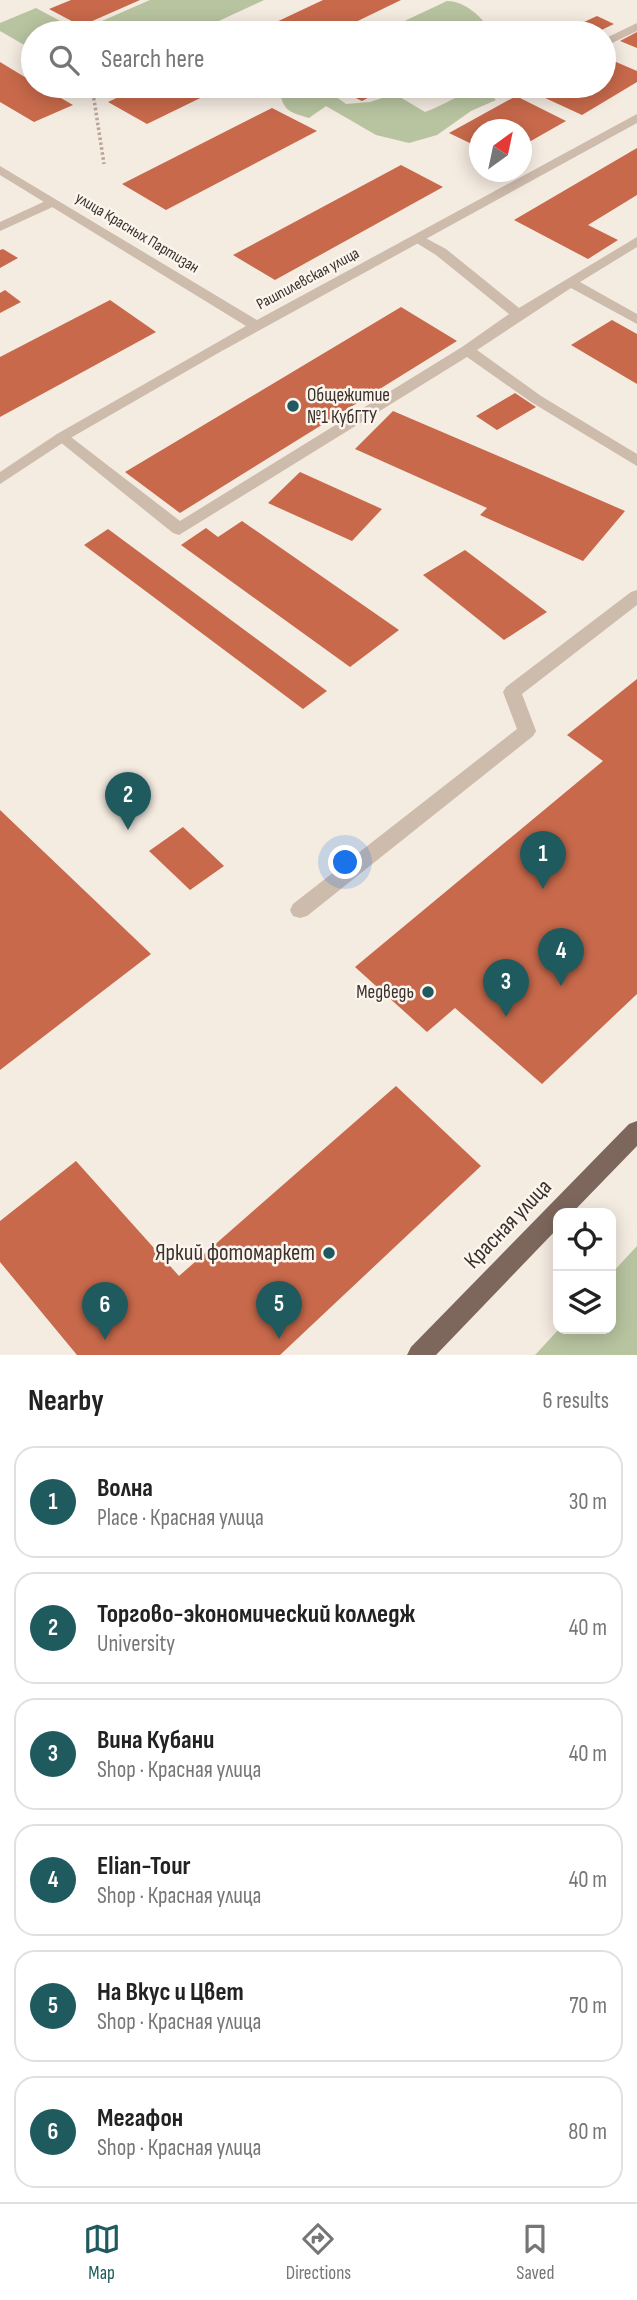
<!DOCTYPE html>
<html lang="en">
<head>
<meta charset="utf-8">
<style>
  body { margin:0; font-family:"Sofia Sans Condensed",sans-serif; background:#f2f2f2; color:#222 }
  .controls { position:absolute; right:21px; bottom:21px; display:grid; overflow:hidden; border-radius:14px; box-shadow:0 4px 18px #0003 }
  .controls button { width:63px; height:63px; display:grid; place-items:center; padding:0; border:0; border-bottom:2px solid #e0e0e0; background:#fff; color:#222; font:35px sans-serif }
  .compass { position:absolute; left:469px; top:119px; width:63px; height:63px; border-radius:50%; background:#fff; box-shadow:0 4px 18px #0003; rotate:33deg }
  .you { position:absolute; left:346px; top:863px; width:24px; height:24px; margin:-18px; border:5px solid #fff; border-radius:50%; background:#1a73e8; box-shadow:0 0 0 10px #1a73e833 }
  .badge { display:grid; place-items:center; width:46px; height:46px; border-radius:50%; background:#1f5a5e; color:#fff; font-size:23px; font-weight:700 }
  .pin { position:absolute; translate:-50% -58px; filter:drop-shadow(0 2px 4px #0008) }
  .pin::after { content:''; position:absolute; top:37px; width:24px; height:21px; background:inherit; clip-path:polygon(0 0,100% 0,50% 100%) }
  .list { margin:0; padding:0; list-style:none }
  h2 { display:flex; justify-content:space-between; align-items:center; height:91px; margin:0; padding:0 28px; font-size:30px }
  h2 small { font-size:23px; font-weight:400; color:#767676 }
  .list li { display:grid; grid-template-columns:46px 1fr auto; gap:21px; align-items:center; box-sizing:border-box; height:112px; margin:0 14px 14px; padding:0 14px; border:2px solid #e0e0e0; border-radius:21px }
  .list b { display:block; font-size:26px; white-space:nowrap }
  .list p { margin:0; font-size:23px; white-space:nowrap; color:#767676 }
  .list em { font-size:23px; font-style:normal; color:#767676 }
  .icon { flex:none; width:38px; height:38px; fill:none; stroke:currentColor; stroke-width:2; stroke-linecap:round; stroke-linejoin:round }
  .map { position:relative; flex:none; width:637px; height:1355px; overflow:hidden }
  .search { position:absolute; background:#fff; box-shadow:0 4px 18px #0003; left:21px; right:21px; top:21px; height:77px; display:flex; align-items:center; gap:18px; box-sizing:border-box; padding:0 24px; border-radius:38px; color:#767676; font-size:26px }
  .sheet { height:847px; background:#fff }
  nav { display:flex; justify-content:space-around; align-items:center; box-sizing:border-box; height:98px; border-top:2px solid #e0e0e0; background:#fff; font-size:19px; color:#767676 }
  nav a { display:grid; justify-items:center; gap:4px }
  nav .on { color:#1f5a5e }
  .map>svg:first-child { display:block }
  .green { fill:#b8c4a0 }
  .building { fill:#c8694b }
  .lines { fill:none; stroke-linecap:round; stroke-linejoin:round }
  .path { stroke:#b9a596; stroke-width:3.5; stroke-dasharray:2.5 2.5; stroke-linecap:butt }
  .service { fill:#cdbbac; fill-rule:evenodd }
  .tertiary { fill:#cdbbac; fill-rule:evenodd }
  .primary { fill:#7d675c; fill-rule:evenodd }
  .poi-dot { fill:#1f5a5e; stroke:#fbf5ee; stroke-width:2.5 }
  .labels { text-anchor:middle; dominant-baseline:central; stroke-width:5; stroke-linejoin:round; paint-order:stroke }
  .far-street-label { font-size:16px; fill:#3b302b; stroke:#fbf5ee }
  .poi-label { font-size:19px; fill:#3b302b; stroke:#fbf5ee; text-anchor:start }
  .near-street-label { font-size:23px; fill:#3b302b; stroke:#fbf5ee }
  .near-poi-label { font-size:23px; fill:#3b302b; stroke:#fbf5ee; text-anchor:end }
</style>
</head>
<body>
<div class="map">
<svg width="637" height="1355" viewBox="0 0 637 1355">
  <rect width="100%" height="100%" fill="#f4ebe1"/>
  <!-- green -->
  <path class="green" d="M 150,0 L 264,0 L 193,33 L 33,33 L 33,50 L 0,31 L 0,23 L 36,8 L 79,31 Z
    M 447,1 C 466,1 483,18 492,33 L 379,33 Z
    M 278,86 L 322,86 L 346,104 L 370,102 L 395,94 L 425,112 C 446,105 463,90 485,89 L 496,100 L 471,111 L 437,135 L 409,143 L 376,135 L 326,106 L 309,118 C 285,111 284,110 278,86 Z
    M 637,1246 L 637,1355 L 535,1355 L 559,1329 L 611,1329 L 611,1274 Z"/>
  <!-- building -->
  <path class="building" d="M 71,0 L 140,0 L 81,26 L 49,9 Z
    M 323,0 L 401,0 L 333,33 L 253,33 Z
    M 597,16 L 614,24 L 595,33 L 560,33 Z
    M 637,32 L 637,48 L 620,41 Z
    M 609,59 L 637,71 L 637,82 L 582,115 L 543,97 L 563,86 L 604,86 L 604,62 Z
    M 0,62 L 33,82 L 33,86 L 40,86 L 73,105 L 34,122 L 0,102 Z
    M 142,86 L 225,86 L 147,124 L 108,102 Z
    M 331,86 L 390,86 L 362,101 Z
    M 516,96 L 566,121 L 522,146 L 522,130 L 480,130 L 480,148 L 449,133 Z
    M 272,108 L 317,131 L 166,210 L 122,184 Z
    M 637,148 L 637,195 L 588,225 L 618,240 L 588,259 L 514,220 Z
    M 401,165 L 443,187 L 275,280 L 233,255 Z
    M 3,249 L 18,258 L 0,268 L 0,250 Z
    M 5,290 L 21,302 L 0,313 L 0,293 Z
    M 110,300 L 156,332 L 0,417 L 0,357 Z
    M 401,307 L 457,341 L 180,513 L 125,472 Z
    M 612,320 L 637,334 L 637,384 L 571,345 Z
    M 515,393 L 536,407 L 497,430 L 476,416 Z
    M 393,411 L 524,467 L 625,511 L 583,561 L 480,515 L 487,508 L 355,449 Z
    M 300,472 L 382,509 L 352,541 L 268,503 Z
    M 242,521 L 399,630 L 350,667 L 181,545 L 206,528 L 218,537 Z
    M 108,529 L 327,691 L 303,709 L 84,545 Z
    M 465,550 L 547,612 L 504,640 L 423,575 Z
    M 637,679 L 637,994 L 542,1084 L 455,1008 L 427,1032 L 355,967 L 603,761 L 567,735 Z
    M 0,810 L 151,954 L 0,1070 Z
    M 183,827 L 224,866 L 190,890 L 149,851 Z
    M 396,1086 L 481,1166 L 280,1355 L 77,1355 L 0,1262 L 0,1221 L 76,1161 L 179,1276 Z"/>
  <g class="lines">
    <!-- path -->
    <path class="path" d="M 93,93 L 104,164"/>
    <!-- service -->
    <path class="service" d="M 637,23 L 637,31 L 604,47 L 604,39 Z
      M 521,86 L 536,86 L 522,94 L 516,90 Z
      M 52,198 L 59,202 L 57,205 L 0,231 L 0,222 Z
      M 420,235 L 446,249 L 519,308 L 637,237 L 637,247 L 580,282 L 637,314 L 637,324 L 571,288 L 477,350 L 541,396 L 637,454 L 637,466 L 531,402 L 467,357 L 179,535 L 173,533 L 54,437 L 57,434 L 67,434 L 180,521 L 462,347 L 509,314 L 436,255 L 415,242 L 413,239 Z
      M 637,590 L 637,605 L 522,694 L 536,731 L 533,736 L 307,916 L 300,918 L 293,916 L 290,910 L 293,904 L 517,729 L 503,692 L 506,687 L 631,592 Z"/>
    <!-- tertiary -->
    <path class="tertiary" d="M 637,114 L 637,123 L 220,352 L 67,440 L 0,484 L 0,472 L 57,434 L 246,326 L 0,175 L 0,166 L 257,320 Z"/>
    <!-- primary -->
    <path class="primary" d="M 637,1121 L 637,1146 L 572,1213 L 558,1213 L 558,1228 L 436,1355 L 407,1355 L 411,1347 L 629,1124 Z"/>
  </g>
  <!-- markers -->
  <g class="poi-dot">
    <circle cx="293" cy="406" r="7"/>
    <circle cx="428" cy="992" r="7"/>
    <circle cx="329" cy="1253" r="7"/>
  </g>
  <g class="labels">
    <!-- far-street labels -->
    <g class="far-street-label">
      <text transform="translate(137 233) rotate(31)">улица Красных Партизан</text>
      <text transform="translate(308 279) rotate(-28)">Рашпилевская улица</text>
    </g>
    <!-- poi labels -->
    <g class="poi-label">
      <text x="307" y="395">Общежитие<tspan x="307" dy="22">№1 КубГТУ</tspan></text>
      <text x="414" y="992" text-anchor="end">Медведь</text>
    </g>
    <!-- near-street labels -->
    <g class="near-street-label">
      <text transform="translate(508 1224) rotate(-46)">Красная улица</text>
    </g>
    <!-- near-poi labels -->
    <g class="near-poi-label">
      <text x="315" y="1253">Яркий фотомаркет</text>
    </g>
  </g>
</svg>
<div class="controls">
<button><svg class="icon" aria-label="locate" viewBox="0 0 24 24"><circle cx="12" cy="12" r="6"/><path d="M12 2v4M12 18v4M2 12h4M18 12h4"/></svg></button>
<button><svg class="icon" aria-label="layers" viewBox="0 0 24 24"><path d="M12 4l9 5-9 5-9-5zM3 14l9 5 9-5"/></svg></button>
</div>
<svg class="compass" viewBox="-18 -18 36 36"><path d="M0-13l5 13h-10z" fill="#e53935"/><path d="M0 13l5-13h-10z" fill="#767676"/></svg>
<div class="you"></div>
<div class="pin badge" style="left:543px;top:889px">1</div>
<div class="pin badge" style="left:128px;top:830px">2</div>
<div class="pin badge" style="left:506px;top:1017px">3</div>
<div class="pin badge" style="left:561px;top:986px">4</div>
<div class="pin badge" style="left:279px;top:1339px">5</div>
<div class="pin badge" style="left:105px;top:1340px">6</div>
<div class="search"><svg class="icon" aria-label="search" viewBox="0 0 24 24"><circle cx="10" cy="10" r="6"/><path d="M15 15l6 6"/></svg>Search here</div>
</div>
<section class="sheet">
<h2>Nearby<small>6 results</small></h2>
<ul class="list">
<li><span class="badge">1</span><div><b>Волна</b><p>Place · Красная улица</p></div><em>30 m</em></li>
<li><span class="badge">2</span><div><b>Торгово-экономический колледж</b><p>University</p></div><em>40 m</em></li>
<li><span class="badge">3</span><div><b>Вина Кубани</b><p>Shop · Красная улица</p></div><em>40 m</em></li>
<li><span class="badge">4</span><div><b>Elian-Tour</b><p>Shop · Красная улица</p></div><em>40 m</em></li>
<li><span class="badge">5</span><div><b>На Вкус и Цвет</b><p>Shop · Красная улица</p></div><em>70 m</em></li>
<li><span class="badge">6</span><div><b>Мегафон</b><p>Shop · Красная улица</p></div><em>80 m</em></li>
</ul>
</section>
<nav>
<a class="on"><svg class="icon" aria-label="map" viewBox="0 0 24 24"><path d="M3 6l6-2 6 2 6-2v14l-6 2-6-2-6 2zM9 4v14M15 6v14"/></svg>Map</a>
<a><svg class="icon" aria-label="directions" viewBox="0 0 24 24"><path d="M12 3l9 9-9 9-9-9zM9 14v-3h6M13 9l2 2-2 2"/></svg>Directions</a>
<a><svg class="icon" aria-label="saved" viewBox="0 0 24 24"><path d="M7 4h10v16l-5-4-5 4z"/></svg>Saved</a>
</nav>
</body>
</html>
